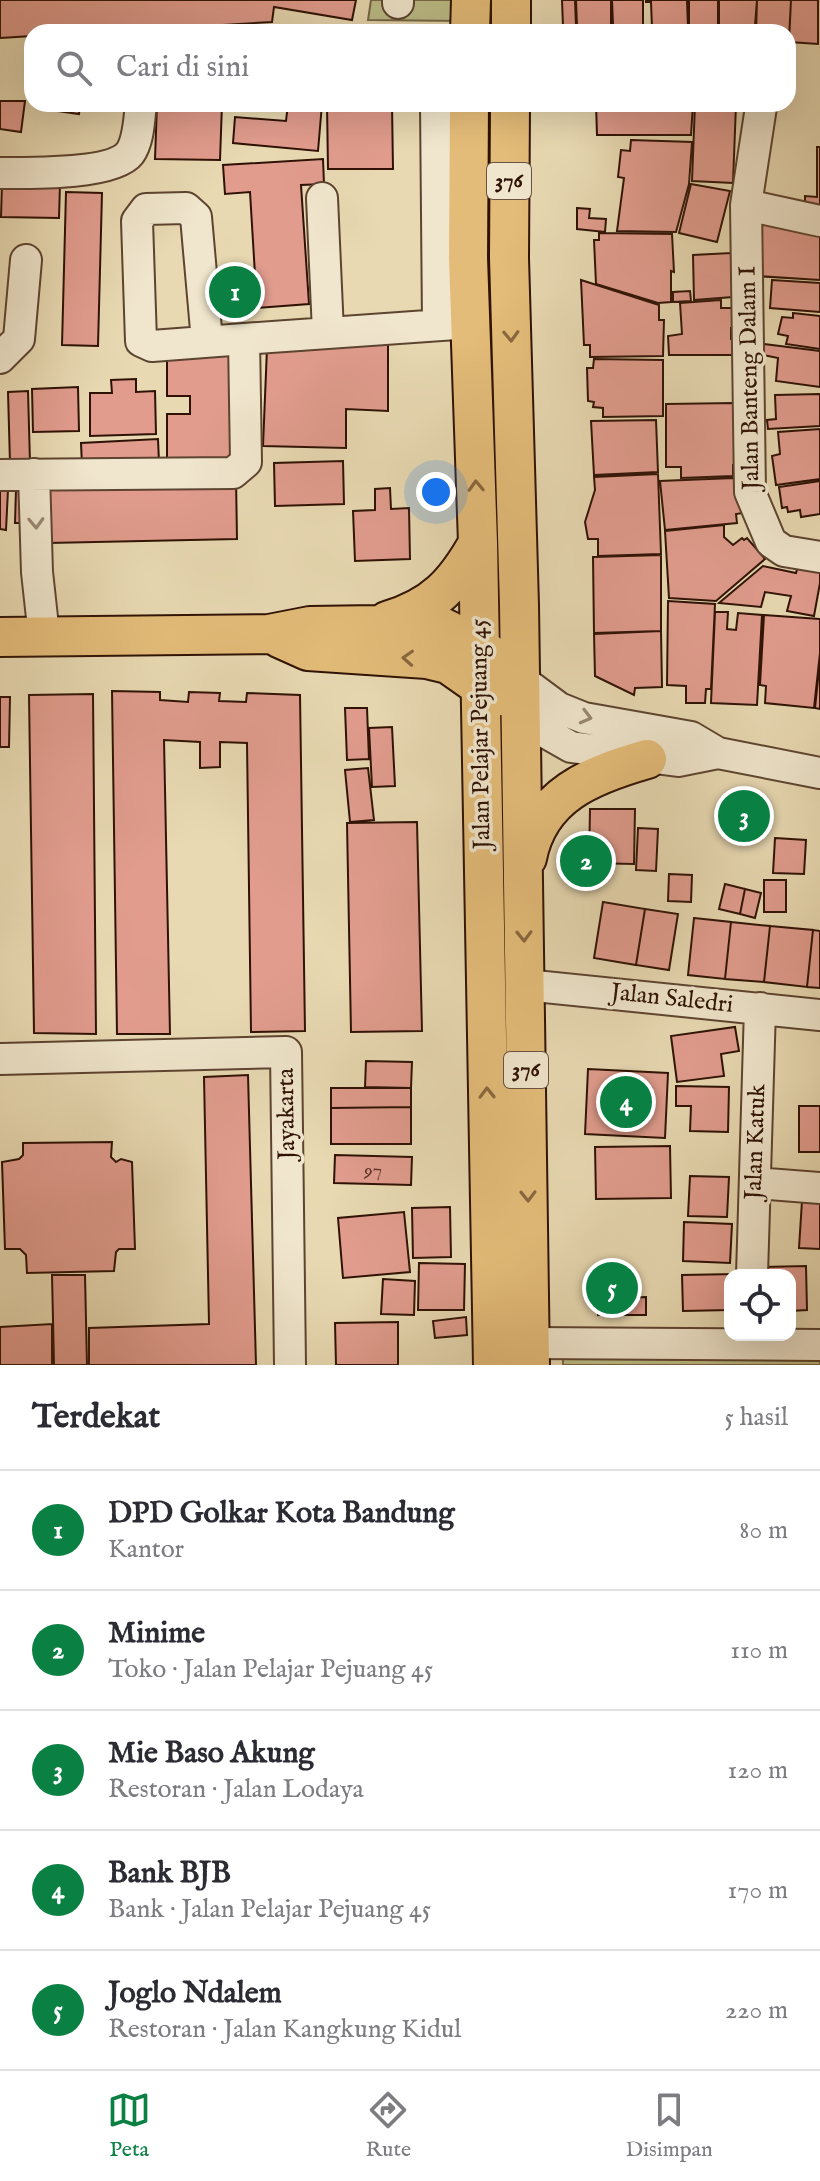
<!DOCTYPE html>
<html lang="id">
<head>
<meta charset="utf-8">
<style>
  body { margin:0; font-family:"IM FELL English",serif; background:#f2f2f3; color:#2b2b33 }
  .controls { position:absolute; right:24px; bottom:24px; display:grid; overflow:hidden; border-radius:16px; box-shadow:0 8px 32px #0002 }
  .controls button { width:72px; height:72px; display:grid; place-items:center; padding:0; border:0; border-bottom:2px solid #e1e1e2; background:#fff; color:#2b2b33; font:40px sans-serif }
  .you { position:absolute; left:436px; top:492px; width:28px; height:28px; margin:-20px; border:6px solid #fff; border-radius:50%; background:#1a73e8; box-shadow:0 0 0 12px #1a73e833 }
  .badge { display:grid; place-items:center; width:52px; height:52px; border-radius:50%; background:#0b8043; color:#fff; font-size:26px; font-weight:700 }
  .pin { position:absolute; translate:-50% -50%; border:4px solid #fff; box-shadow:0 2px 8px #0006 }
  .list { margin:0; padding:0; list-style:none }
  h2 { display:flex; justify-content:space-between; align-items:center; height:104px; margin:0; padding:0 32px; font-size:34px }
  h2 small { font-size:26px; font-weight:400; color:#7c7c81 }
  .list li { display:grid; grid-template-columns:52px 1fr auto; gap:24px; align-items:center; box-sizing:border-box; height:120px; padding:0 32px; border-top:2px solid #e1e1e2 }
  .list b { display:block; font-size:30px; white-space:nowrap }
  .list p { margin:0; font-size:26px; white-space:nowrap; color:#7c7c81 }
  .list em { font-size:26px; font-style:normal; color:#7c7c81 }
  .icon { flex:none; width:44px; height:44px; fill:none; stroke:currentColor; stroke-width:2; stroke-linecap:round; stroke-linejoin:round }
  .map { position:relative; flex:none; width:820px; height:1365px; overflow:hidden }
  .search { position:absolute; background:#fff; box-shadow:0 8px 32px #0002; left:24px; right:24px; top:24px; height:88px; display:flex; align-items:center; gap:20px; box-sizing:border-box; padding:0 28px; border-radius:24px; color:#7c7c81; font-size:30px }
  .sheet { height:704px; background:#fff }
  nav { display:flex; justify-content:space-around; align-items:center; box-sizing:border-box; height:112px; border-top:2px solid #e1e1e2; background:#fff; font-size:22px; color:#7c7c81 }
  nav a { display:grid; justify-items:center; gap:4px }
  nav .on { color:#0b8043 }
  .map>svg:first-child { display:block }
  .green { fill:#bcbe88; stroke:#766846; stroke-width:2 }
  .building { fill:#e19c8e; stroke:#2f1205; stroke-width:2 }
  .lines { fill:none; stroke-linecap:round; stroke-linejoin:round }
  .minor-casing { stroke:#5d4430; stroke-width:34 }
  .major-casing { stroke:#2f1205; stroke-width:42 }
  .minor { stroke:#f0e6cd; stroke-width:30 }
  .major { stroke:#e4bc79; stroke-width:38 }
  .oneway { stroke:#8a673f }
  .oneway2 { stroke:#998773 }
  .labels { text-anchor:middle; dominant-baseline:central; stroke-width:7; stroke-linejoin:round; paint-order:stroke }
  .number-label { font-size:20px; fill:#5c3427 }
  .shield { fill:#f0e6cd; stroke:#695241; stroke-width:2 }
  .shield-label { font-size:22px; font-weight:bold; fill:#2f1205 }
  .street-label { font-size:24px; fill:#2f1205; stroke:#f0e6cd }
</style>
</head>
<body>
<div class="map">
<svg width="820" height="1365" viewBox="0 0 820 1365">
  <rect width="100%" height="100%" fill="#e8d9b2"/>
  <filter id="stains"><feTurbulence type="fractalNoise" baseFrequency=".0025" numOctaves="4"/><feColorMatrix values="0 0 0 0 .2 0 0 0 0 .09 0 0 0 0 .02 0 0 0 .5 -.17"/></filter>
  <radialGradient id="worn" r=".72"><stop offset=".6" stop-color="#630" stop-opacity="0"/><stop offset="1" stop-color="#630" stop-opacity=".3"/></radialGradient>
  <!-- green -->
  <path class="green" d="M 371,0 L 463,0 L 463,21 L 368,20 Z
    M 563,1354 L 820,1354 L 820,1365 L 563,1365 Z"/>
  <!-- building -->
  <path class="building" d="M 0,0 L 356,0 L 352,20 L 274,7 L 272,22 L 106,32 L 32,32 L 32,36 L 0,38 Z
    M 562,0 L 575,0 L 576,26 L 563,26 Z
    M 576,0 L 611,0 L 611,26 L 577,26 Z
    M 612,0 L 643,0 L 643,25 L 613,25 Z
    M 646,0 L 687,0 L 688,27 L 652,28 L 651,2 L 646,2 Z
    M 689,0 L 718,0 L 718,27 L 689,27 Z
    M 719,0 L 757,0 L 755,26 L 719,25 Z
    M 757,0 L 791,0 L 789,39 L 788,32 L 756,32 Z
    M 791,0 L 818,0 L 818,44 L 789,42 Z
    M 0,101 L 25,101 L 21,132 L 0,129 Z
    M 44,104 L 80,104 L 79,114 L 43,109 Z
    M 157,104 L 222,104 L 220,160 L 155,159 Z
    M 288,104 L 322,104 L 318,151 L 233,143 L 235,117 L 286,121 Z
    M 327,104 L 392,104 L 393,169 L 328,169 Z
    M 596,104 L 693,104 L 691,135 L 597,135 Z
    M 695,104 L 736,104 L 733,183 L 692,181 Z
    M 631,140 L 692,142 L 689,184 L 676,232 L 617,231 L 624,178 L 618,177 L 621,150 L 630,151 Z
    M 817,147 L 820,147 L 820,206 L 805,204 L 805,196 L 817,197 Z
    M 323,159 L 324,184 L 301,185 L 309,304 L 257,308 L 250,192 L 225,194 L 223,165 Z
    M 2,183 L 60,184 L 59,218 L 1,217 Z
    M 691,184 L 730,191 L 717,242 L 679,233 Z
    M 66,192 L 102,193 L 98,346 L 62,345 Z
    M 577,208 L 590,209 L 589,218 L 606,219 L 605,232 L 577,229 Z
    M 759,210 L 820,229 L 820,280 L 756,276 Z
    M 599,233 L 672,234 L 674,272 L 671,271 L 671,302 L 658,303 L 596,284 L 594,240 L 599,240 Z
    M 731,253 L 733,297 L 694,300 L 693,255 Z
    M 581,280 L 659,305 L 659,320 L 664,320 L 663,356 L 590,357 L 590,345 L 584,345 Z
    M 772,280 L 820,283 L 820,312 L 770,308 Z
    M 690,291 L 691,301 L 673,302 L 673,292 Z
    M 721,300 L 721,308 L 743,308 L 742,328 L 731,328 L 731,339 L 743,338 L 742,355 L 669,355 L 668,336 L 682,334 L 680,303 Z
    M 793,313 L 820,316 L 820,349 L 786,344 L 788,336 L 778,334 L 782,317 L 793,318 Z
    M 388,338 L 388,411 L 346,409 L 346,448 L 263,446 L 267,348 Z
    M 764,344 L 820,351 L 820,387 L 776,381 L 778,358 L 763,355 Z
    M 167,355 L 230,355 L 231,458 L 167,459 L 167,414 L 190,414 L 190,396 L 167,396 Z
    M 594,359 L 663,360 L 663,416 L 603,417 L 603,408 L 593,407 L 594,402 L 588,401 L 587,368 L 593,368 Z
    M 136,379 L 136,392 L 155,391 L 156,434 L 90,436 L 90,393 L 112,393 L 111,380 Z
    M 78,387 L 79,431 L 33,432 L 32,389 Z
    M 28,391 L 30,463 L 10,463 L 8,392 Z
    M 820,394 L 820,426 L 768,429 L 767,420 L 776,419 L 775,395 Z
    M 734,403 L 734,427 L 745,427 L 735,465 L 733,465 L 733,476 L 681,478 L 681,467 L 666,467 L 666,404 Z
    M 656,420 L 658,472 L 594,475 L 591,421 Z
    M 820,429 L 820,479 L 776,485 L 772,456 L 780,454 L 778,432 Z
    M 158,439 L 159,462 L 82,466 L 81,443 Z
    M 343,461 L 344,504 L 275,506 L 274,463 Z
    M 658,474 L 661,554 L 598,556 L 598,539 L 588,539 L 585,522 L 595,490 L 594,477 Z
    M 236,478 L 237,539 L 49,543 L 48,482 Z
    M 734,478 L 735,485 L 740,484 L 743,513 L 736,514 L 737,523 L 665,530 L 660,481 Z
    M 820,481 L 820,514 L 801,517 L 800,510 L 788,512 L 787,507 L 782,508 L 779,487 Z
    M 390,488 L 391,509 L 409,508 L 410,559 L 355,561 L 353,511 L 375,510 L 375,489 Z
    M 16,489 L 34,489 L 33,523 L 15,523 Z
    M 0,490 L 8,490 L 6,530 L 0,529 Z
    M 724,525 L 724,537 L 733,545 L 742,538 L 744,540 L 747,538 L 765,559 L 716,601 L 669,598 L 665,531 Z
    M 661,555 L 661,631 L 594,633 L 593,557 Z
    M 801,555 L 820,559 L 820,583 L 814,616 L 787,611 L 791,596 L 765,592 L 761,607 L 719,603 L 763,566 L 796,573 Z
    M 668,601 L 715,604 L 711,689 L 706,689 L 705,703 L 686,703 L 686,686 L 667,685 Z
    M 715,612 L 728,612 L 727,629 L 736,630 L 738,613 L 762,615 L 757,705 L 711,703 Z
    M 764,615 L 820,619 L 820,653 L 814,708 L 765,703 L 766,686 L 760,685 Z
    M 661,631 L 662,687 L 635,688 L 634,695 L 595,676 L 594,634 Z
    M 820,660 L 820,709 L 815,708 Z
    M 112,691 L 160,692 L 160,700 L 188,702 L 189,692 L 220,693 L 219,701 L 246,702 L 247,693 L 300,695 L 305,1031 L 251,1032 L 247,743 L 220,742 L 220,767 L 200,768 L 200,742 L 164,740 L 170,1034 L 117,1034 Z
    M 93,694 L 96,1034 L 34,1033 L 29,695 Z
    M 0,697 L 10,697 L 9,747 L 0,747 Z
    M 345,708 L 367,708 L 369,759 L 347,760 Z
    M 392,727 L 395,786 L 372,787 L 369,728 Z
    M 368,768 L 374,820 L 350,822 L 345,770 Z
    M 590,809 L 635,809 L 634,864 L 589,863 Z
    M 417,822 L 422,1031 L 351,1032 L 347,823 Z
    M 638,828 L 658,829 L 656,871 L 636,870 Z
    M 775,838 L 806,840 L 804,874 L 773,873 Z
    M 669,874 L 692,875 L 691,902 L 668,901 Z
    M 764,880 L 786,880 L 786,912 L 764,912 Z
    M 725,884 L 745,889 L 740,914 L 719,909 Z
    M 745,889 L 761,893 L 755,918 L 740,914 Z
    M 603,902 L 645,909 L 636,965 L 594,958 Z
    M 645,909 L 678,914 L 669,970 L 636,965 Z
    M 694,918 L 731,922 L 725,979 L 688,975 Z
    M 731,922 L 770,926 L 764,982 L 725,979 Z
    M 770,926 L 813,930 L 807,987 L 764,982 Z
    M 813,930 L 820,931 L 820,988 L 807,987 Z
    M 735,1027 L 739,1051 L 721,1054 L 724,1076 L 677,1082 L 671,1036 Z
    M 366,1061 L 412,1062 L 411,1088 L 365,1087 Z
    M 588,1069 L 668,1073 L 665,1138 L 585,1134 Z
    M 248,1075 L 256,1365 L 89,1365 L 89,1328 L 209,1324 L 204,1077 Z
    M 676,1086 L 729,1087 L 728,1132 L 690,1131 L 691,1106 L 676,1106 Z
    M 331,1088 L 411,1088 L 411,1107 L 331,1108 Z
    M 799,1106 L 820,1106 L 820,1152 L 799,1152 Z
    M 411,1107 L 411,1144 L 331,1144 L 331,1108 Z
    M 112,1142 L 111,1157 L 116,1162 L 121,1159 L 132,1162 L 135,1249 L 119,1249 L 116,1252 L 114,1271 L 27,1273 L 26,1255 L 20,1249 L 5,1249 L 2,1162 L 19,1159 L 23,1155 L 23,1143 Z
    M 670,1146 L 671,1198 L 596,1199 L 595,1147 Z
    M 335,1155 L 412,1157 L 411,1185 L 334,1183 Z
    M 690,1176 L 729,1177 L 727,1217 L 688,1216 Z
    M 802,1201 L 820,1202 L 820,1249 L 799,1248 Z
    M 450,1207 L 451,1257 L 413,1258 L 412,1208 Z
    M 404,1212 L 410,1272 L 343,1278 L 338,1218 Z
    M 684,1222 L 732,1224 L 730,1263 L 683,1261 Z
    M 419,1263 L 465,1264 L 464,1310 L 418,1310 Z
    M 806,1266 L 807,1310 L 790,1311 L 790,1275 L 761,1275 L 761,1267 Z
    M 598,1274 L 621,1274 L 621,1298 L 646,1297 L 646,1315 L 598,1315 Z
    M 737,1274 L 730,1275 L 730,1310 L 683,1311 L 682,1275 Z
    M 52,1275 L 85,1275 L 87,1365 L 54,1365 Z
    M 383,1279 L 415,1281 L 414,1315 L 381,1314 Z
    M 466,1317 L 467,1335 L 435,1338 L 433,1321 Z
    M 398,1322 L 398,1365 L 336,1365 L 335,1323 Z
    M 52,1324 L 52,1365 L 0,1365 L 0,1327 Z"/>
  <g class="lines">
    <defs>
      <path id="minor" d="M 398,3 L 398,0
        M 436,104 L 438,324
        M 761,107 L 746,205 L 750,492 L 771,542 L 784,551 L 820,557
        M 0,173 C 27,173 113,175 130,153 C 139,140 139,119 141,104
        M 322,198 L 328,332
        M 746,205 L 820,221
        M 207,341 L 196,217 L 186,208 L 146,209 L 137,221 L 141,341 L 152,346 L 244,339
        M 0,358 L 19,339 L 26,260
        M 34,474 L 37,572 L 44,636
        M 0,475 L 233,473 L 246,462 L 244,339 L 470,323
        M 520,679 L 559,708 L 584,718 L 691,737 L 718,753 L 820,773
        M 520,718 L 571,747 L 678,761 L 718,753
        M 525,985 L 820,1015
        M 0,1059 L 286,1052 L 290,1365
        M 755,1183 L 820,1188
        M 752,1275 L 760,1008
        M 530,1343 L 820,1345"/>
      <path id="major" d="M 470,32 L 471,0
        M 511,32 L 511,0
        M 469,104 L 468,258 L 478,543 L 493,1365
        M 510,104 L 509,258 L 519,605 L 530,1365
        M 387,621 C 434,607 455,584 478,543
        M 0,637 L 269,634 L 310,626 L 377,625 L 442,627 L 480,646 L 496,660
        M 279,638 L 308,651 L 427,659 L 448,664 L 495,697
        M 527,858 C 539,795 591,775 647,759"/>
    </defs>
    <!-- minor casing -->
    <use href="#minor" class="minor-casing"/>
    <!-- major casing -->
    <use href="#major" class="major-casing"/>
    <!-- minor -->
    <use href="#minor" class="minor"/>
    <!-- major -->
    <use href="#major" class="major"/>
  </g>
  <!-- one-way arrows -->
  <defs><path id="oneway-chevron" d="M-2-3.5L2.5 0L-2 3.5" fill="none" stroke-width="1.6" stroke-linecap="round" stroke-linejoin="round" transform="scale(2)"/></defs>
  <g class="oneway">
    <use href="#oneway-chevron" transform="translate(511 336) rotate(88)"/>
    <use href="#oneway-chevron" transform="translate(476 486) rotate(-92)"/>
    <use href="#oneway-chevron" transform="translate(408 658) rotate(-177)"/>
    <use href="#oneway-chevron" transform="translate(524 936) rotate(89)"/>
    <use href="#oneway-chevron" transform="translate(487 1093) rotate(-91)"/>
    <use href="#oneway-chevron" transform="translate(528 1196) rotate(89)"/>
  </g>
  <g class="oneway2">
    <use href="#oneway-chevron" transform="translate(36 523) rotate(88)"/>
    <use href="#oneway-chevron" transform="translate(586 717) rotate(15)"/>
  </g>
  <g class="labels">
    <!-- number labels -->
    <g class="number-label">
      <text x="373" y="1170">97</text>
    </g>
    <!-- shield labels -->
    <g class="shield">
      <rect x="487" y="163" width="44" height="36" rx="6"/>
      <rect x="504" y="1052" width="44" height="36" rx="6"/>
    </g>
    <g class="shield-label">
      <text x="509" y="181">376</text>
      <text x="526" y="1070">376</text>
    </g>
    <!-- street labels -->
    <g class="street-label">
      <text transform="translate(750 378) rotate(-91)">Jalan Banteng Dalam I</text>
      <text transform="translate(481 734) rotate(-91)">Jalan Pelajar Pejuang 45</text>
      <text transform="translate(672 999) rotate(6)">Jalan Saledri</text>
      <text transform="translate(287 1114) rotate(-91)">Jayakarta</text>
      <text transform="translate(756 1142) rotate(-88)">Jalan Katuk</text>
    </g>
  </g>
  <rect width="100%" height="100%" filter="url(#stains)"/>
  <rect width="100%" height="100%" fill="url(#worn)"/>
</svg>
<div class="controls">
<button><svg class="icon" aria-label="locate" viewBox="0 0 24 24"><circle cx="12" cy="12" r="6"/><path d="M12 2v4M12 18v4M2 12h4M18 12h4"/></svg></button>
</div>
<div class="you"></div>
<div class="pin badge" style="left:235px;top:292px">1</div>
<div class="pin badge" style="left:586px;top:861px">2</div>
<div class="pin badge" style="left:744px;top:816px">3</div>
<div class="pin badge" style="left:626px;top:1102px">4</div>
<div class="pin badge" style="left:612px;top:1288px">5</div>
<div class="search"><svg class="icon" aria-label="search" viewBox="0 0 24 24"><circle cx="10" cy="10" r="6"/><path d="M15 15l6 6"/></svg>Cari di sini</div>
</div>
<section class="sheet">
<h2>Terdekat<small>5 hasil</small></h2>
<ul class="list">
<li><span class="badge">1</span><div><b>DPD Golkar Kota Bandung</b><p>Kantor</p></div><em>80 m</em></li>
<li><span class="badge">2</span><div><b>Minime</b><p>Toko · Jalan Pelajar Pejuang 45</p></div><em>110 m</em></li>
<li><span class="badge">3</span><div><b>Mie Baso Akung</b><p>Restoran · Jalan Lodaya</p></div><em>120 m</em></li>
<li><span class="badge">4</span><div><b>Bank BJB</b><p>Bank · Jalan Pelajar Pejuang 45</p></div><em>170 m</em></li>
<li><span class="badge">5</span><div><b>Joglo Ndalem</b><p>Restoran · Jalan Kangkung Kidul</p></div><em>220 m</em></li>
</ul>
</section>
<nav>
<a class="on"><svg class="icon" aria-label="map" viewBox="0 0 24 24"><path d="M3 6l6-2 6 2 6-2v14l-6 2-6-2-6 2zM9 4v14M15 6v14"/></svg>Peta</a>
<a><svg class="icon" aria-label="directions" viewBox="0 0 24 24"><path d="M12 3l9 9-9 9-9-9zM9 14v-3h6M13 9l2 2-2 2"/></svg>Rute</a>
<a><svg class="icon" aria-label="saved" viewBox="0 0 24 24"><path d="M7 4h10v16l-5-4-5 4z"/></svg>Disimpan</a>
</nav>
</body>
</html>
